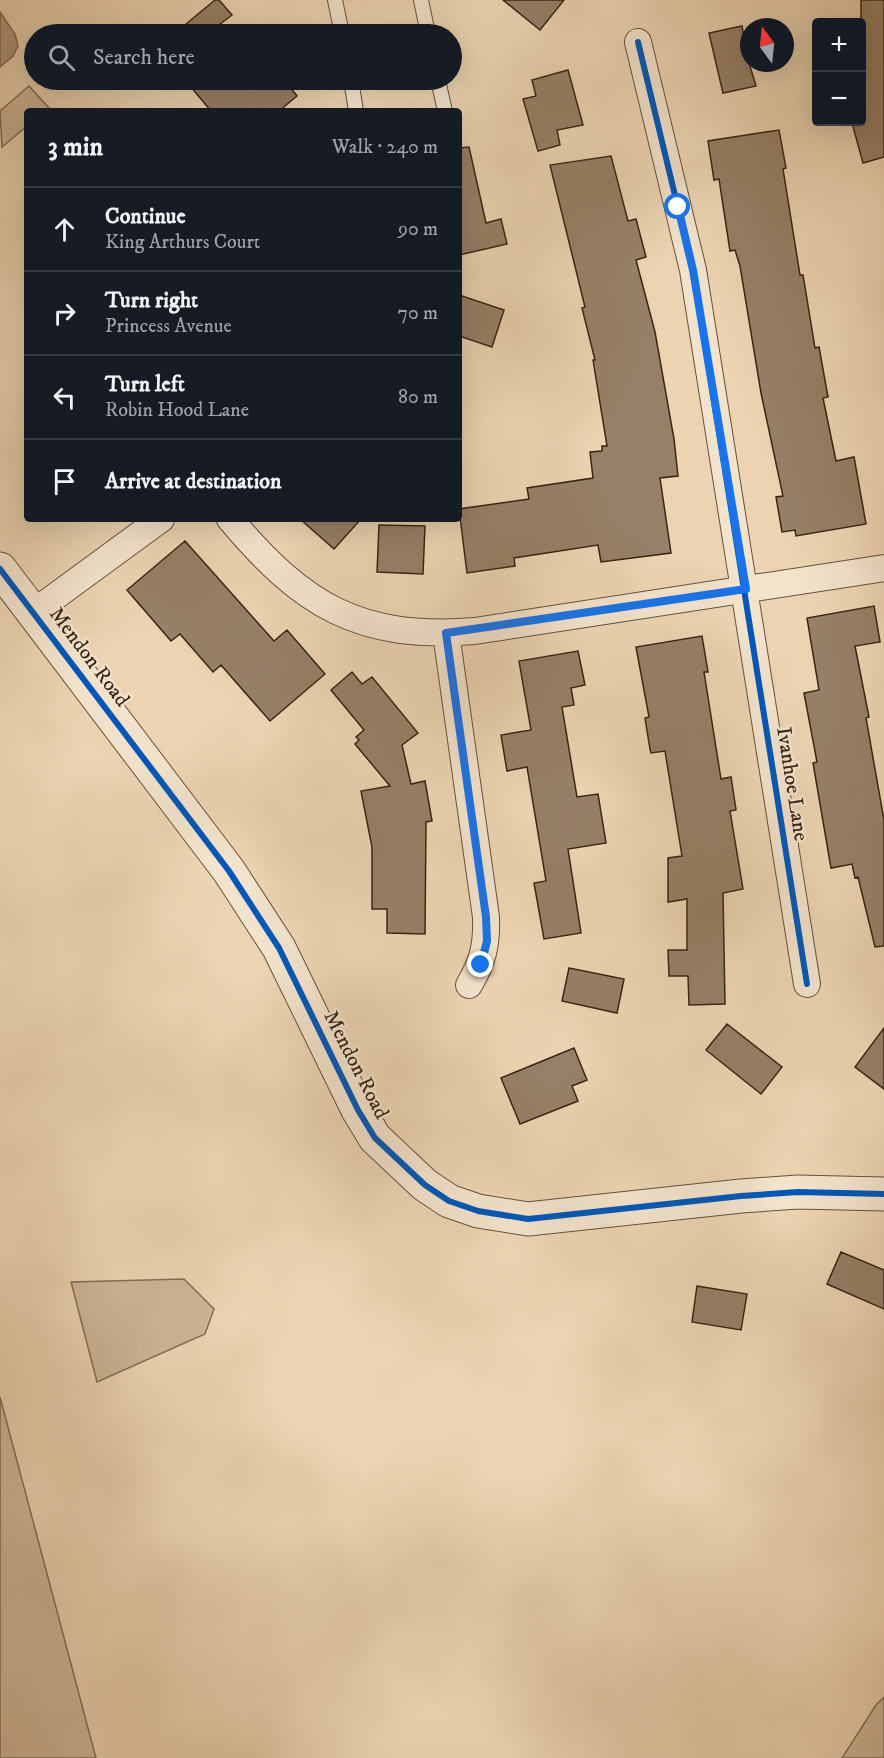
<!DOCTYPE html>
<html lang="en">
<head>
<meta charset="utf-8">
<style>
  body { margin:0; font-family:"IM FELL DW Pica",serif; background:#20242c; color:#f1f3f6 }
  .controls { position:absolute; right:18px; top:18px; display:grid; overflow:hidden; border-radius:6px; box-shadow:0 6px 24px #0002 }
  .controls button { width:54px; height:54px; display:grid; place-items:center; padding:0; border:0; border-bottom:2px solid #363941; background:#171b24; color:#f1f3f6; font:30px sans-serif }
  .compass { position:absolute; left:740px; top:18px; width:54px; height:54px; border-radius:50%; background:#171b24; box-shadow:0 6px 24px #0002; rotate:345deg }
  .stop { position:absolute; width:18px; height:18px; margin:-14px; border:4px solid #1a73e8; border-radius:50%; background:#fff }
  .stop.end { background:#1a73e8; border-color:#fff; box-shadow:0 2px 6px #0008 }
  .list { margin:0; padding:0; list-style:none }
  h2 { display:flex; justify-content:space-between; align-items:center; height:78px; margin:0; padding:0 24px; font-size:26px }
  h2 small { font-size:20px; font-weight:400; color:#9ea1a6 }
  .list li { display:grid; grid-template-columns:39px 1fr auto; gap:18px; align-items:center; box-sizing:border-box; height:84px; padding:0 24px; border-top:2px solid #363941 }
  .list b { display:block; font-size:22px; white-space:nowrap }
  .list p { margin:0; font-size:20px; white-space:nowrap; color:#9ea1a6 }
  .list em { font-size:20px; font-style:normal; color:#9ea1a6 }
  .icon { flex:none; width:33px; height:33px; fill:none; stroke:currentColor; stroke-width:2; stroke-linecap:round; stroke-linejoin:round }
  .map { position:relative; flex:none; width:884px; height:1758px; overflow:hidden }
  .search { position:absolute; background:#171b24; box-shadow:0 6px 24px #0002; left:24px; top:24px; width:438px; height:66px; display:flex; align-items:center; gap:15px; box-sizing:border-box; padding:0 21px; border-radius:33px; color:#9ea1a6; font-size:22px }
  .panel { position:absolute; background:#171b24; box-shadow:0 6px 24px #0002; left:24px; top:108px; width:438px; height:414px; border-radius:6px }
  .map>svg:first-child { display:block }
  .green { fill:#cdb697; stroke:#826e56; stroke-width:1.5 }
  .water { fill:#af987d; stroke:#7f6a54; stroke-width:1.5 }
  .building { fill:#968067; stroke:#382516; stroke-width:1.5 }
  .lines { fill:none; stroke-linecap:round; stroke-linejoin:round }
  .service-casing { stroke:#65513d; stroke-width:16 }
  .minor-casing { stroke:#65513d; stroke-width:28 }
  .tertiary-casing { stroke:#65513d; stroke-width:35 }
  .service { stroke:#f3e3cd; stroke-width:14 }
  .minor { stroke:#f3e3cd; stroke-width:26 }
  .tertiary { stroke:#f3e3cd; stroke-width:33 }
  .cycleway-casing { stroke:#f3e3cd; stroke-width:10 }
  .cycleway { stroke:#0057b8; stroke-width:6 }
  .route { stroke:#1a73e8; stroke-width:8 }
  .labels { text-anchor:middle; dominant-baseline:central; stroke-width:4.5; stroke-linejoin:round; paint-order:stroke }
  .street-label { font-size:21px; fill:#382516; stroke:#f3e3cd }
</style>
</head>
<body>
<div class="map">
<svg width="884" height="1758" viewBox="0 0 884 1758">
  <rect width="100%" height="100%" fill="#ecd4b2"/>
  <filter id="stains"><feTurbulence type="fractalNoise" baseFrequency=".00333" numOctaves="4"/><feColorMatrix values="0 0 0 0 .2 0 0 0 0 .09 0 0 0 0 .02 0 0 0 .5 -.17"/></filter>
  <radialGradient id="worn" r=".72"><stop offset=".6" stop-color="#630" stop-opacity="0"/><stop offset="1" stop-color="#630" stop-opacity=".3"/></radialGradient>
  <!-- green -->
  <path class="green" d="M 29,86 L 49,108 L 45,111 L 27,111 L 27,126 L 2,147 L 0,111 Z
    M 184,1279 L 214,1309 L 205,1334 L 97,1382 L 71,1282 Z
    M 0,1397 L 96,1758 L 0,1758 Z
    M 884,1697 L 884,1758 L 842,1758 L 876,1705 Z"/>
  <!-- water -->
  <path class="water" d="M 0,12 L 15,34 L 18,46 L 13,56 L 0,67 Z"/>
  <!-- building -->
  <path class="building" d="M 215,0 L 219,0 L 232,15 L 207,34 L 174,34 Z
    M 503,0 L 564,0 L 540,30 Z
    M 861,0 L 884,0 L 884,157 L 863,163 L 852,123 L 861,122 Z
    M 742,26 L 744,37 L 749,36 L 749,63 L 756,86 L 723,93 L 709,33 Z
    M 568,70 L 583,125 L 557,130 L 560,145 L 538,151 L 523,99 L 536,96 L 532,80 Z
    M 185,80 L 284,80 L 297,96 L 279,111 L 211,111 Z
    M 779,130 L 786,168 L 783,169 L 800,275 L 803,275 L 815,348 L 819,347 L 828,397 L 823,398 L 836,461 L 854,457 L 866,524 L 796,536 L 795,530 L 782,532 L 776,497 L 783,496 L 761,393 L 740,266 L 735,250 L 730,251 L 719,179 L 714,180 L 708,141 Z
    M 469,147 L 486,223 L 501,219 L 507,244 L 459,255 L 459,148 Z
    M 611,156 L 628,221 L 636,219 L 646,257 L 636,260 L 655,332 L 674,439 L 678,476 L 660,478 L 671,553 L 601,562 L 598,545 L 514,558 L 515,566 L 467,573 L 459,509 L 529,499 L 527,488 L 593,478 L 590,452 L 602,451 L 602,446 L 607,446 L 593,360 L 595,360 L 582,308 L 585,307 L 550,165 Z
    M 459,295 L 504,310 L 492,347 L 459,336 Z
    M 300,519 L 361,519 L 334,549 Z
    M 379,525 L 425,526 L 423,574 L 377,572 Z
    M 185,541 L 274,641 L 287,630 L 325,674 L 270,721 L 221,665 L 213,672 L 180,634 L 171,641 L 127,590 Z
    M 874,606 L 880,642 L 855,646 L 869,717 L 866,718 L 884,820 L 884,946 L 875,947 L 858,877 L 855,878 L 852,864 L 831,868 L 813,763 L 817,762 L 804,693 L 819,690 L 807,618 Z
    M 702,636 L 708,672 L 704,672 L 721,779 L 731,777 L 736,810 L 730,811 L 743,889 L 723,893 L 725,1004 L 689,1005 L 688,976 L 669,976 L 668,950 L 687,950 L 687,899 L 668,902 L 668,858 L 682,856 L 665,751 L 651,753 L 650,749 L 645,718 L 649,717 L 636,647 Z
    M 578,651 L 585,685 L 571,688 L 574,705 L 562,707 L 577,797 L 598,794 L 606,843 L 568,849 L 581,933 L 544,939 L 534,883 L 546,881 L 527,767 L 507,771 L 501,735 L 531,730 L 519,661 Z
    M 352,672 L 362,684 L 372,677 L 418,733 L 402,745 L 411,784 L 425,781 L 432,821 L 426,822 L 425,934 L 387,933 L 387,909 L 372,909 L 372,847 L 361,791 L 390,786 L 355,744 L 359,740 L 356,737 L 364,730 L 331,690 Z
    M 569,968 L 624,979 L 617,1013 L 562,1001 Z
    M 727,1024 L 782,1067 L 761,1094 L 706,1050 Z
    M 884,1028 L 884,1089 L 855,1067 Z
    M 574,1048 L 587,1080 L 572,1086 L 578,1101 L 520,1124 L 501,1078 Z
    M 841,1252 L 884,1270 L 884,1309 L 827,1284 Z
    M 697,1286 L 747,1294 L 741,1330 L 692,1322 Z"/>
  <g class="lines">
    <defs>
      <path id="service" d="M 335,0 L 342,34
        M 421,0 L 428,34
        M 351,80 L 356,111
        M 438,80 L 445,111"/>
      <path id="minor" d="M 638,42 L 693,270 L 807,984
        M 230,519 C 303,606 359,640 475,631 L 884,568
        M 34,612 L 161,519
        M 446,633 L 486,917 C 487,944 483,962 469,985"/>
      <path id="tertiary" d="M 0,569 L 229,871 L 279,948 L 358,1110 L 375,1138 L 425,1185 L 449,1201 L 478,1211 L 528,1219 L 741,1196 L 798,1192 L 884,1194"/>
    </defs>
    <!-- service casing -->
    <use href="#service" class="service-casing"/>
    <!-- minor casing -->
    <use href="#minor" class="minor-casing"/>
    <!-- tertiary casing -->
    <use href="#tertiary" class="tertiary-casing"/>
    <!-- service -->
    <use href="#service" class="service"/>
    <!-- minor -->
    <use href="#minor" class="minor"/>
    <!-- tertiary -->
    <use href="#tertiary" class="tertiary"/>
    <defs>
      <path id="cycleway" d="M 638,42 L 693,270 L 807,984
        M 0,569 L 229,871 L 279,948 L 358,1110 L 375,1138 L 425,1185 L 449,1201 L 478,1211 L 528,1219 L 741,1196 L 798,1192 L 884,1194"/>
    </defs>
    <!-- cycleway casing -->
    <use href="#cycleway" class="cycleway-casing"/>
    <!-- cycleway -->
    <use href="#cycleway" class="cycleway"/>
  </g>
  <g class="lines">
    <!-- route -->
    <path class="route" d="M 481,965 L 487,941 L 486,917 L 446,633 L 746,589 L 693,270 L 678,207"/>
  </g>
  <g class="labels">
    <!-- street labels -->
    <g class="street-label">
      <text transform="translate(89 657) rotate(53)">Mendon Road</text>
      <text transform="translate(792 784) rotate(81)">Ivanhoe Lane</text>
      <text transform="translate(356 1065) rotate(63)">Mendon Road</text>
    </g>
  </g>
  <rect width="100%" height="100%" filter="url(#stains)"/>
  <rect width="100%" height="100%" fill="url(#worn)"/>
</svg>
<div class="controls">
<button>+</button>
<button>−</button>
</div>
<svg class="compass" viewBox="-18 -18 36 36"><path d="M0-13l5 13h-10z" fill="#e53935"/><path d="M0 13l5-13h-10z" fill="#9ea1a6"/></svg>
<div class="stop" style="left:678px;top:207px"></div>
<div class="stop end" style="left:481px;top:965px"></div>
<div class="search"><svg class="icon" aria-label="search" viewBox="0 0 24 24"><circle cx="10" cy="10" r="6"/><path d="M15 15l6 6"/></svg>Search here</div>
<section class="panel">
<h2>3 min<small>Walk · 240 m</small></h2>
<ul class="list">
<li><svg class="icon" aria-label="ahead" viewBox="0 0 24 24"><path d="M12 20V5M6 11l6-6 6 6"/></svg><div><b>Continue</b><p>King Arthurs Court</p></div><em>90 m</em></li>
<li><svg class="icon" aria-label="right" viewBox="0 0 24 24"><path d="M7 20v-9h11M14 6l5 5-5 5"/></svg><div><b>Turn right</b><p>Princess Avenue</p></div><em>70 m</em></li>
<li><svg class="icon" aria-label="left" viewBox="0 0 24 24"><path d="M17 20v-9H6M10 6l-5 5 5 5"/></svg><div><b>Turn left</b><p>Robin Hood Lane</p></div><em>80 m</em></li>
<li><svg class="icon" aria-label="arrive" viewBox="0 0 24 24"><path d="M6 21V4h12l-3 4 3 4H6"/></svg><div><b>Arrive at destination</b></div></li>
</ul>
</section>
</div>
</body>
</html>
